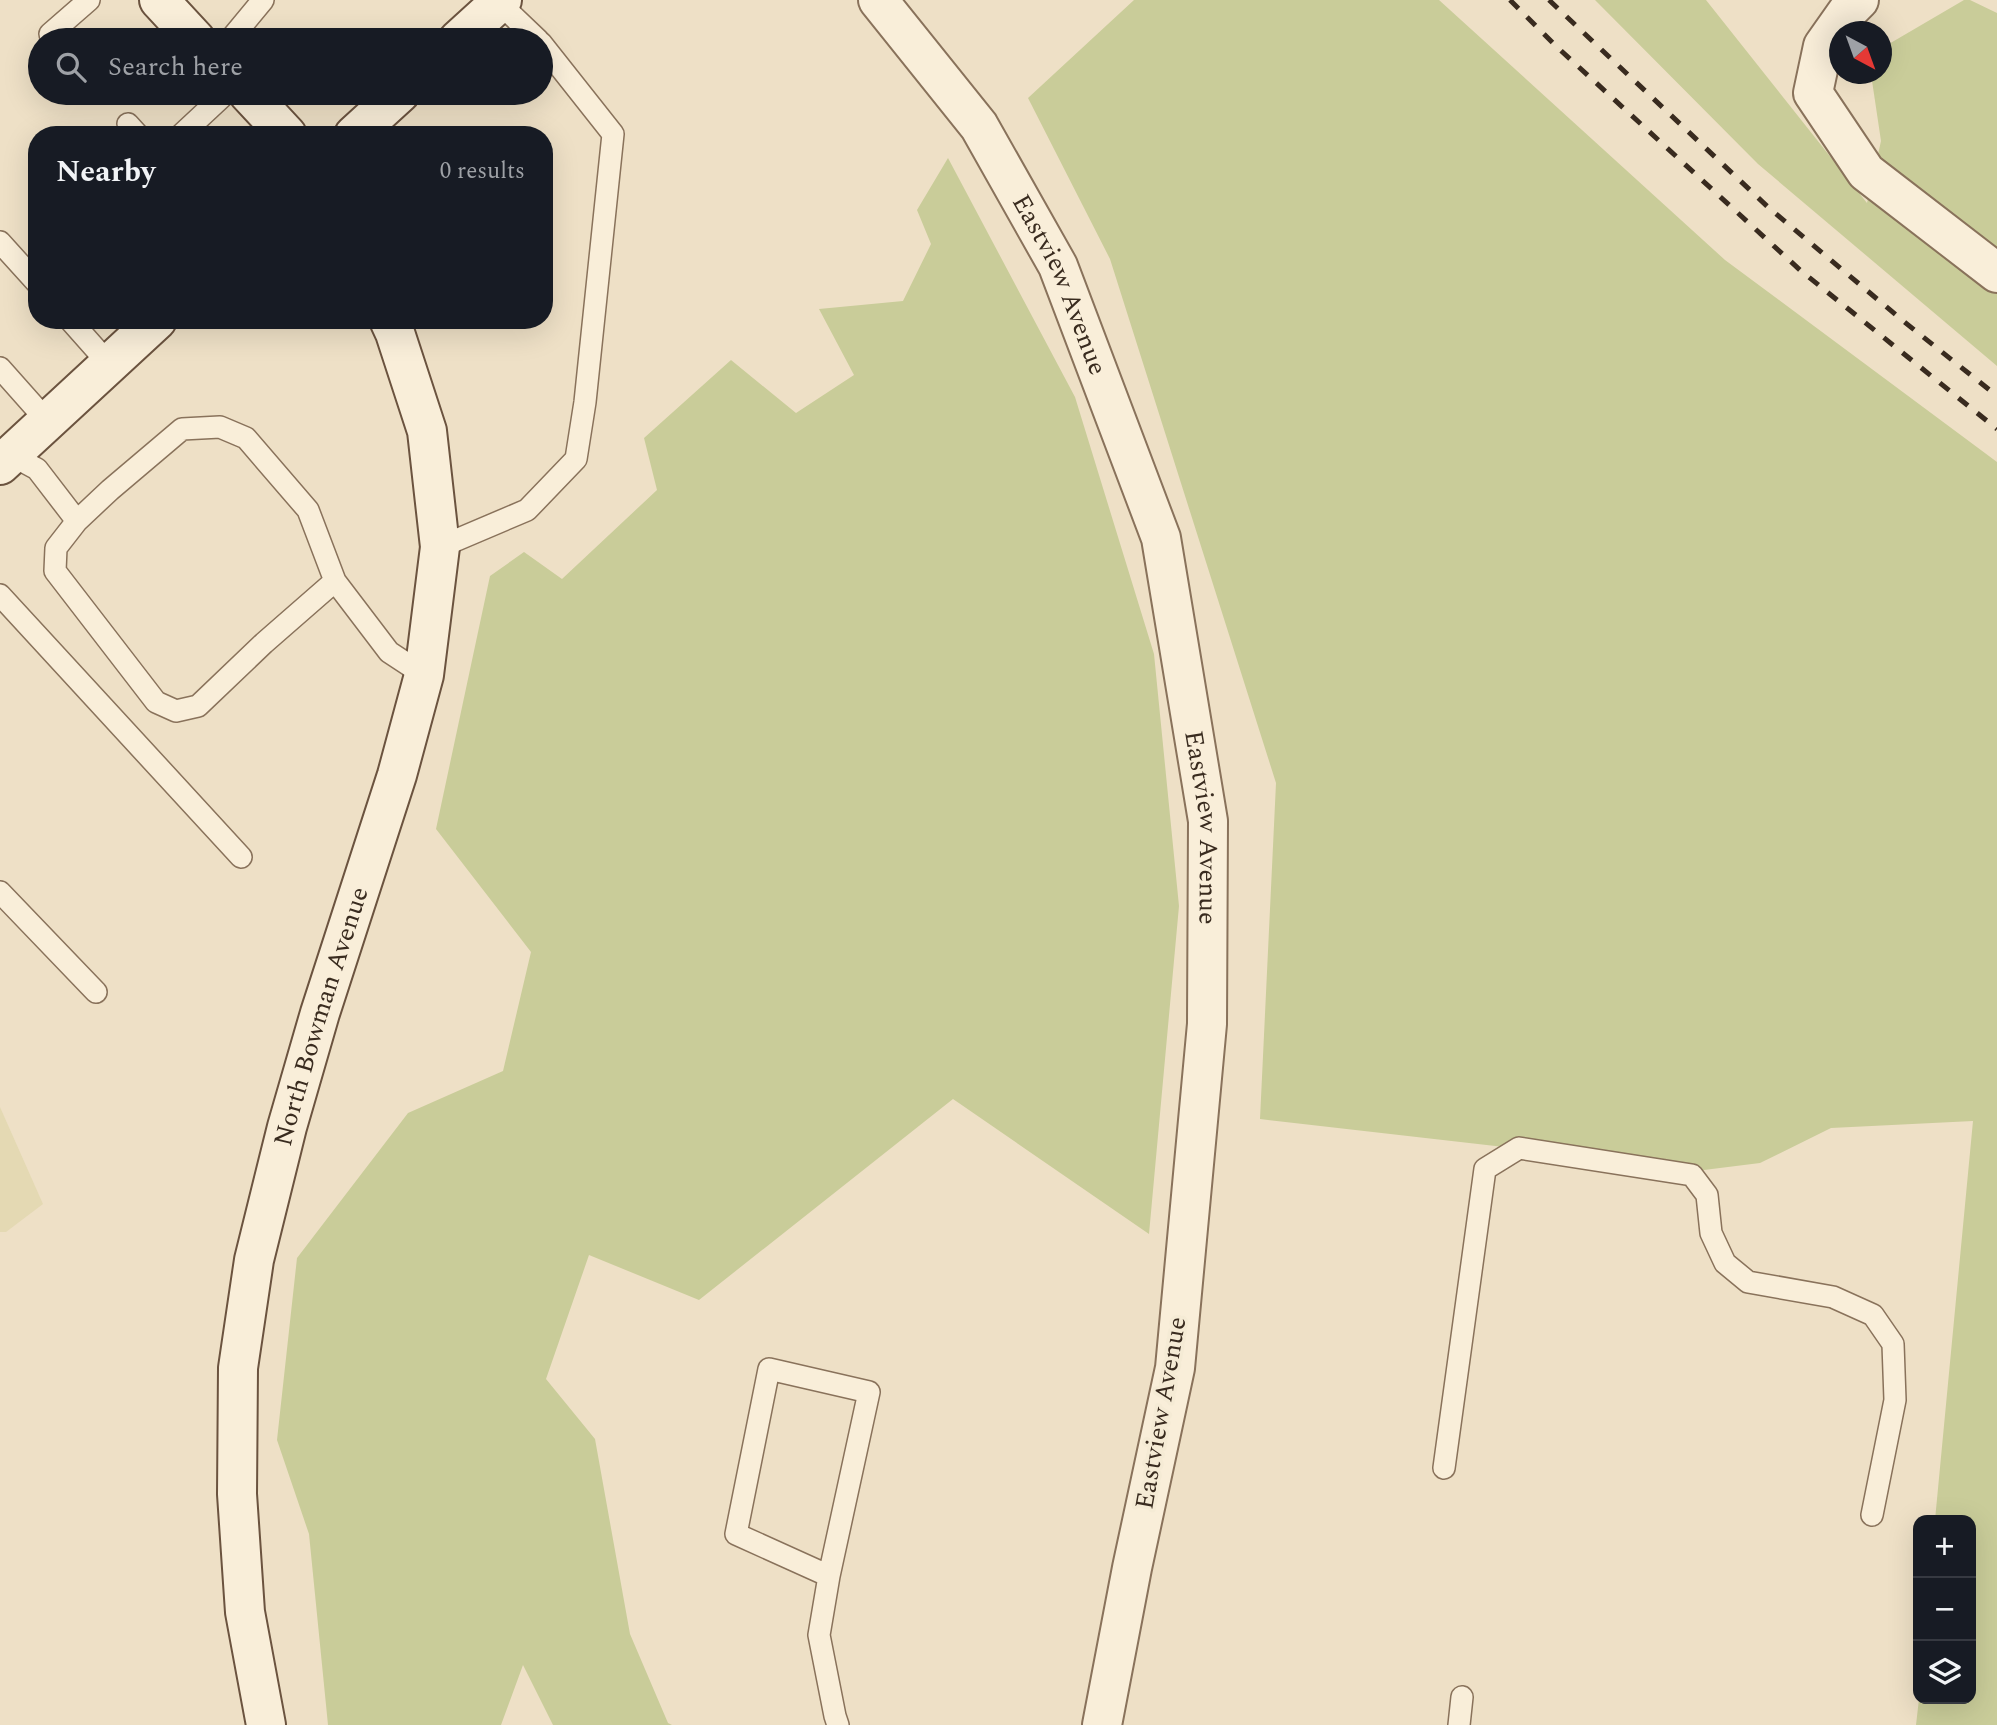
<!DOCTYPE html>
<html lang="en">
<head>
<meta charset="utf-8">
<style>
  body { margin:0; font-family:Spectral,serif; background:#242831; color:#f1f3f6 }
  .controls { position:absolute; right:21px; bottom:21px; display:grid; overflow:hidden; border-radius:14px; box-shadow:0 7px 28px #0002 }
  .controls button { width:63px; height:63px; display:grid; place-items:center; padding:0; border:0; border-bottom:2px solid #363941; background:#171b24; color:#f1f3f6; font:35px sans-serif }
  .compass { position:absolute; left:1829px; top:21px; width:63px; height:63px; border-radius:50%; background:#171b24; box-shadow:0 7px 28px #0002; rotate:139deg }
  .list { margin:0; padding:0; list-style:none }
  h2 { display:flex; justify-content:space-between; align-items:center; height:91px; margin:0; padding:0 28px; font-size:30px }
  h2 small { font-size:23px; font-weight:400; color:#9ea1a6 }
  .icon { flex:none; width:38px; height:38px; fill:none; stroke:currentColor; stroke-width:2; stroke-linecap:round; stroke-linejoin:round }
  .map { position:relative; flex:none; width:1997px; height:1725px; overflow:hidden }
  .search { position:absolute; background:#171b24; box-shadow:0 7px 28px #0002; left:28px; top:28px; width:525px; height:77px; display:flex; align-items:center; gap:18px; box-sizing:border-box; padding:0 24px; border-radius:38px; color:#9ea1a6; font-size:26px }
  .panel { position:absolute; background:#171b24; box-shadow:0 7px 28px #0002; left:28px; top:126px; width:525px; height:203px; border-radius:28px }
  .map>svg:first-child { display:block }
  .farmland { fill:#e4d9b3 }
  .green { fill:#c9cc99 }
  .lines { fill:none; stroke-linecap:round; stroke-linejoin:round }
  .lane-casing { stroke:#89725b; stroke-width:24 }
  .street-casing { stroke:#89725b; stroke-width:42 }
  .secondary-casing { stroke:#6b533f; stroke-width:42 }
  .lane { stroke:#f9eed9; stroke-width:21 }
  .street { stroke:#f9eed9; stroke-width:38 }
  .secondary { stroke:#f9eed9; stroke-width:38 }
  .rail { stroke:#392b1f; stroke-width:5; stroke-dasharray:12 12; stroke-linecap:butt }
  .labels { text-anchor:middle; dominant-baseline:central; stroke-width:7; stroke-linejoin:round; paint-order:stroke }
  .street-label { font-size:26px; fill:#392b1f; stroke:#f5ebd5 }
</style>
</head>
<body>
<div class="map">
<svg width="1997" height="1725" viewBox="0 0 1997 1725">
  <rect width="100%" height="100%" fill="#eee0c6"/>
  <!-- farmland -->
  <path class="farmland" d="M 0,1107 L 43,1204 L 6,1232 L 0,1232 Z"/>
  <!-- green -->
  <path class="green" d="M 1134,0 L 1439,0 L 1725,260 L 1997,462 L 1997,1725 L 1916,1725 L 1919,1699 L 1971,1699 L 1971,1520 L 1935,1520 L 1973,1121 L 1831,1128 L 1760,1163 L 1704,1170 L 1260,1119 L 1276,783 L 1110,259 L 1028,98 Z
    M 1595,0 L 1706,0 L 1867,203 L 1881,141 L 1871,74 L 1882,74 L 1882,48 L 1964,0 L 1970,0 L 1997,13 L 1997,366 L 1758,164 Z
    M 948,158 L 1075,397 L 1154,654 L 1179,906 L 1149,1234 L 953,1099 L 699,1300 L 589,1255 L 546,1379 L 595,1439 L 630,1634 L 668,1723 L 672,1725 L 553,1725 L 523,1665 L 501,1725 L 328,1725 L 309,1534 L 277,1440 L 297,1258 L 408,1113 L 503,1071 L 531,952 L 436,829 L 490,576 L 524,552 L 562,579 L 657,490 L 644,438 L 731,360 L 796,413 L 854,375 L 819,309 L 903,301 L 931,244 L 917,210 Z"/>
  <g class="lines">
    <defs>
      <path id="lane" d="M 496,0 L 538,40
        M 55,40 L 50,34 L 89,0
        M 230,40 L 263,0
        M 128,124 L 138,135
        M 181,135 L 226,93
        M 0,242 L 37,283
        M 70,320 L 109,364
        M 0,368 L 48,422
        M 11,455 L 37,469 L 77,521 L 110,490 L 182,429 L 220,427 L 246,438 L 308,510 L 335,581 L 389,652 L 424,675
        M 77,521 L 56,548 L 55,571 L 156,702 L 176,711 L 198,706 L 264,643 L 335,581
        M 440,547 L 527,510 L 576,459 L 585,402 L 613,134 L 541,43
        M 0,595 L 241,857
        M 0,892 L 96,992
        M 1444,1468 L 1485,1169 L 1519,1148 L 1692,1175 L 1707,1195 L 1711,1233 L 1725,1263 L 1748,1282 L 1833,1297 L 1873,1315 L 1893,1344 L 1895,1400 L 1872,1515
        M 829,1576 L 736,1534 L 769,1369 L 869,1392 L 829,1576 L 819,1635 L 835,1716 L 838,1725
        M 1459,1725 L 1462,1697"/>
      <g id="street">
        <path id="s1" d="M 878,0 L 979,126 L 1058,266 L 1161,538 L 1208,821 L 1207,1024 L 1175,1368 L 1132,1568 L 1102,1725"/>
        <path d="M 1859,0 L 1847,12 L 1823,46 L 1813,93 L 1866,172 L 1997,273"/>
      </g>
      <g id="secondary">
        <path d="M 159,0 L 196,40"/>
        <path d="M 458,40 L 502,0"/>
        <path d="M 248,93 L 287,135"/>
        <path d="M 354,135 L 400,93"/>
        <path d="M 0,465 L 157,320"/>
        <path id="s2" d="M 266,1725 L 245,1612 L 237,1494 L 238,1368 L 254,1260 L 287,1127 L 320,1013 L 397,775 L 424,675 L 440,547 L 427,431 L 395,333 L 389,320"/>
      </g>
    </defs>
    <!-- lane casing -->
    <use href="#lane" class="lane-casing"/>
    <!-- street casing -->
    <use href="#street" class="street-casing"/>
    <!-- secondary casing -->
    <use href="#secondary" class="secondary-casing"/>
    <!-- lane -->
    <use href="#lane" class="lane"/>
    <!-- street -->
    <use href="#street" class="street"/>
    <!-- secondary -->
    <use href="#secondary" class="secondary"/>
    <!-- rail -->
    <path class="rail" d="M 1510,0 L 1557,47 L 1800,270 L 1997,429
      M 1549,0 L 1769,208 L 1902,320 L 1997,396"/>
  </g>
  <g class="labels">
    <!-- street labels -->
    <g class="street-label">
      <text stroke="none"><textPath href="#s1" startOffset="340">Eastview Avenue</textPath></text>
      <text stroke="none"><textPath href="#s1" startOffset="906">Eastview Avenue</textPath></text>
      <text stroke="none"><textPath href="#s2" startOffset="721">North Bowman Avenue</textPath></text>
      <text transform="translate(1161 1413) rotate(-80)">Eastview Avenue</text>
    </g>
  </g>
</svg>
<div class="controls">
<button>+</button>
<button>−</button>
<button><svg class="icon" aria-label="layers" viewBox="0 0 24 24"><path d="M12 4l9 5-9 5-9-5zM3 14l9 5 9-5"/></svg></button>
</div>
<svg class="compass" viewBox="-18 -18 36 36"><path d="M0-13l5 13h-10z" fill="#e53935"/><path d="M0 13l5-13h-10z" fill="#9ea1a6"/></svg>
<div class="search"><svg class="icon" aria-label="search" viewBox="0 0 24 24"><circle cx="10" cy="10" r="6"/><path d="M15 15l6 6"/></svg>Search here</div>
<section class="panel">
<h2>Nearby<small>0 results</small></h2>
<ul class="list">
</ul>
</section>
</div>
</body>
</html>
